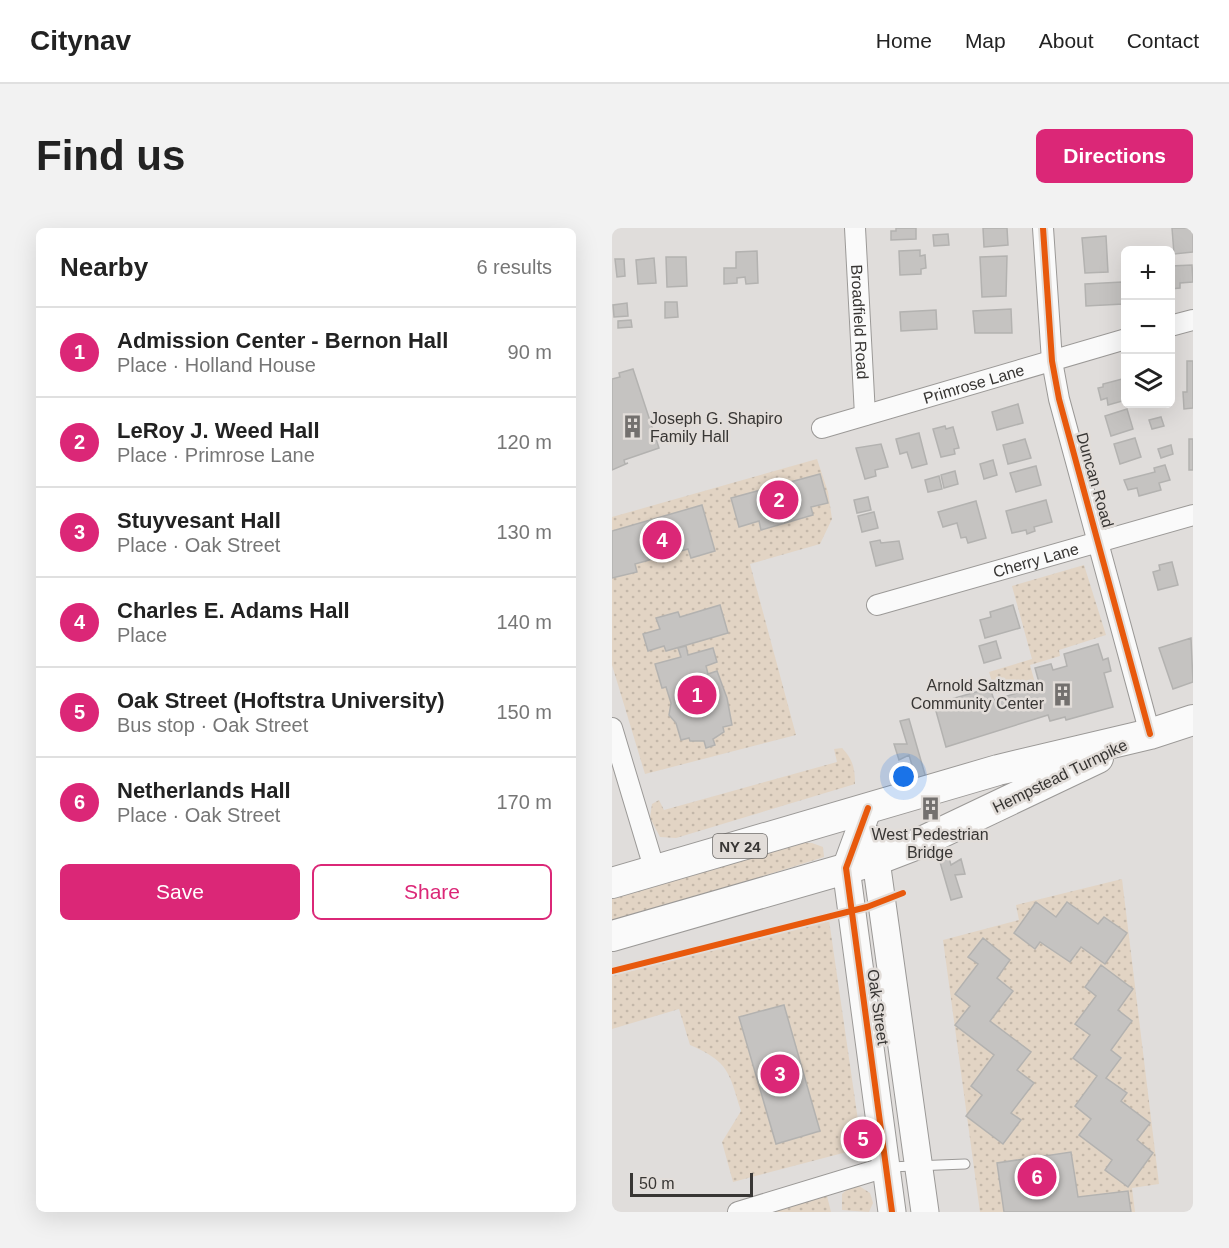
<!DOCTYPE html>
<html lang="en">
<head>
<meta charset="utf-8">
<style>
  body { margin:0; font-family:Helvetica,sans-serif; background:#f2f2f2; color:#222 }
  .controls { position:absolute; right:18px; top:18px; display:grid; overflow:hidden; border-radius:9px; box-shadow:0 6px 24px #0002 }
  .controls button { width:54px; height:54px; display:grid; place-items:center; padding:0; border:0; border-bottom:2px solid #e0e0e0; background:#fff; color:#222; font:30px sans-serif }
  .scale { position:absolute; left:18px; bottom:15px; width:123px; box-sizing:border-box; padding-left:6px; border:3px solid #383634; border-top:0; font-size:16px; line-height:21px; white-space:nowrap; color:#383634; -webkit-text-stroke:4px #e2ddd9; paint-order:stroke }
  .you { position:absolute; left:292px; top:549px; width:21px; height:21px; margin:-15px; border:4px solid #fff; border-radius:50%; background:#1a73e8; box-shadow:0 0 0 9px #1a73e833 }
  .badge { display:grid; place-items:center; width:39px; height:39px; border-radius:50%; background:#db2777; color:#fff; font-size:20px; font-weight:700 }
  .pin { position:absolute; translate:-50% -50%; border:3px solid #fff; box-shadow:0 2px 6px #0006 }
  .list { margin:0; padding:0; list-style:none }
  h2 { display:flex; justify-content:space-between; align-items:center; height:78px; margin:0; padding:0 24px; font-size:26px }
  h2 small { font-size:20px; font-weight:400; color:#767676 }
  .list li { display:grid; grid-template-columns:39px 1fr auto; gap:18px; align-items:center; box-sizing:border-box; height:90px; padding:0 24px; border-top:2px solid #e0e0e0 }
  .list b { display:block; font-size:22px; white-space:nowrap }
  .list p { margin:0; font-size:20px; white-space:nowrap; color:#767676 }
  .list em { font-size:20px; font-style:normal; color:#767676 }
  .actions { display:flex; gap:12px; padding:18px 24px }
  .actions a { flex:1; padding:14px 0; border:2px solid #db2777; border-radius:9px; text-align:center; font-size:21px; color:#db2777 }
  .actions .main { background:#db2777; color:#fff }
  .icon { flex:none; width:33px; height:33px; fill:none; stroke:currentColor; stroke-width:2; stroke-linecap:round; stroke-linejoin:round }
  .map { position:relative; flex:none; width:581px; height:984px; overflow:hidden; border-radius:9px }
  header { display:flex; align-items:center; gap:36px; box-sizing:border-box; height:84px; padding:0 30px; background:#fff; border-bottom:2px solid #e0e0e0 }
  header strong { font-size:28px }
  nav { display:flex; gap:33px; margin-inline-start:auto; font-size:21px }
  .intro { display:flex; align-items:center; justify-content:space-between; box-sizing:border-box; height:144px; padding:0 36px }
  h1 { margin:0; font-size:42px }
  .button { padding:15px 27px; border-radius:9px; background:#db2777; color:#fff; font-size:21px; font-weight:700 }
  main { display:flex; gap:36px; padding:0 36px }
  aside { flex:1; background:#fff; border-radius:9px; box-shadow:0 6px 24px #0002 }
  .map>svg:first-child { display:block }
  .grass { fill:url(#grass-dots) }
  .building { fill:#c5c3c1; stroke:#b3b2b0; stroke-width:1.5 }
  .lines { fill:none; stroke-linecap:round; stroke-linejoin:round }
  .lane-casing { stroke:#9b9997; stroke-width:11 }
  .street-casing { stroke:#9b9997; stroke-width:22 }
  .secondary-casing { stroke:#9b9997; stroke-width:29 }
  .primary-casing { stroke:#9b9997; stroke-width:32 }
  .lane { stroke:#fafafa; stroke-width:9 }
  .street { stroke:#fafafa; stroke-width:20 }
  .secondary { stroke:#fafafa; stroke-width:27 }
  .primary { stroke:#fafafa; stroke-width:30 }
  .cycleway-casing { stroke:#e2ddd9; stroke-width:10 }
  .cycleway { stroke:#e8590c; stroke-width:6 }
  .labels { text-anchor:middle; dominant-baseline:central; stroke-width:5; stroke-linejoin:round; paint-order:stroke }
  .shield { fill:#e2ddd9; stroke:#6b6866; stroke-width:1.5 }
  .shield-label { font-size:15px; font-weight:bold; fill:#383634 }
  .street-label { font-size:16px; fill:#383634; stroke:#e2ddd9 }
  .poi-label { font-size:16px; fill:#383634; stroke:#e2ddd9; text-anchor:start }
</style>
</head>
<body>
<header>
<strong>Citynav</strong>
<nav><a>Home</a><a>Map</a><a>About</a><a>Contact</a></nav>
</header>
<div class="intro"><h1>Find us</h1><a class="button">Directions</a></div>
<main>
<aside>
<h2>Nearby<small>6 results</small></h2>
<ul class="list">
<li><span class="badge">1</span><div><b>Admission Center - Bernon Hall</b><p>Place · Holland House</p></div><em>90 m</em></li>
<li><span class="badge">2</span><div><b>LeRoy J. Weed Hall</b><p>Place · Primrose Lane</p></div><em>120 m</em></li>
<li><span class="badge">3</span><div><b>Stuyvesant Hall</b><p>Place · Oak Street</p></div><em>130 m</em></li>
<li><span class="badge">4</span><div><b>Charles E. Adams Hall</b><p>Place</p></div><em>140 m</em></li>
<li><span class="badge">5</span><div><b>Oak Street (Hoftstra University)</b><p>Bus stop · Oak Street</p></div><em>150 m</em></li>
<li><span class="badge">6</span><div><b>Netherlands Hall</b><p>Place · Oak Street</p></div><em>170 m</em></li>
</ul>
<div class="actions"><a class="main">Save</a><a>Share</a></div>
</aside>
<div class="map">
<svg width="581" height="984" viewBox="0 0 581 984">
  <defs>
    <pattern id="grass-dots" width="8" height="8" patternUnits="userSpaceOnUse" patternTransform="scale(1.5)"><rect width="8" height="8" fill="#e2d4c4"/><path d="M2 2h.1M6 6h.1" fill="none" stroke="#c3b7a9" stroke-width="1.8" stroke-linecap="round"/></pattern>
  </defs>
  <rect width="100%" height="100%" fill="#e0dddb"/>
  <!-- grass -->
  <path class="grass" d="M 205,231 L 216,264 L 220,291 L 208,316 L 138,336 L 184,507 L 33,546 L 0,437 L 0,289 Z
    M 472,337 L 494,407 L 447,422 L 448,428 L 418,437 L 423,455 L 384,466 L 377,444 L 420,431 L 400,358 Z
    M 230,520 C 241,531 243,541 243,556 L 64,610 L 48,609 L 38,590 L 40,576 L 47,572 L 52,582 L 225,534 L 222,521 Z
    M 184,614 L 200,615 L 211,619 L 212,629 L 0,696 L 0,665 Z
    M 510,651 L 547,956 L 520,960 L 523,984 L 368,984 L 331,712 L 407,692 L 404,677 Z
    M 217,692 L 250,920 L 121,954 L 110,914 L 129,883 C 117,844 117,834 78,817 L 67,781 L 0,801 L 0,748 Z
    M 239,958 L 247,958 L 258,965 L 261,975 L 257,984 L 230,982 L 230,966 Z
    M 214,964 L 219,984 L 144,984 Z"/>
  <!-- building -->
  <path class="building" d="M 284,0 L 304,0 L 304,11 L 279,12 L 279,3 L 284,3 Z
    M 371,0 L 395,0 L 396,17 L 372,19 Z
    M 560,0 L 581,0 L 581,24 L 562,26 Z
    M 336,6 L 337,17 L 322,18 L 321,7 Z
    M 494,8 L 496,44 L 473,45 L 470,10 Z
    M 308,22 L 308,28 L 313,27 L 314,40 L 309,41 L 309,46 L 288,47 L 287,23 Z
    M 145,23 L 146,55 L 134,56 L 133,49 L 125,50 L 125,55 L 112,56 L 112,40 L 124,40 L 124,24 Z
    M 395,28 L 394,68 L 370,69 L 368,29 Z
    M 54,29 L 74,29 L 75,58 L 55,59 Z
    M 42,30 L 44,55 L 26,56 L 24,32 Z
    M 3,31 L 12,31 L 13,48 L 5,49 Z
    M 580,37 L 581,54 L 568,55 L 568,60 L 558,61 L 558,38 Z
    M 510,54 L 511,76 L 474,78 L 473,56 Z
    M 53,74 L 65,74 L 66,89 L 53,90 Z
    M 15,75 L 16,88 L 2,89 L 1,77 Z
    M 399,81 L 400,105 L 363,105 L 361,83 Z
    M 324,82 L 325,101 L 289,103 L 288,84 Z
    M 19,92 L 20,99 L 6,100 L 6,93 Z
    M 575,133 L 581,133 L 581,180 L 572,181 L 571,164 L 575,164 Z
    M 21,141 L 47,220 L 12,232 L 13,236 L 16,235 L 0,242 L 0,151 L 8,149 L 7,145 Z
    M 514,150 L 514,172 L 496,177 L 495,170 L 489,172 L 486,160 L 491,159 L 491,156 Z
    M 406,176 L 411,195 L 385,202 L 380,184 Z
    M 515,181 L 521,201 L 499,208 L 493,188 Z
    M 549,189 L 552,198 L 540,201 L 537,192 Z
    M 333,198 L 334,201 L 341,199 L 347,220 L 342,221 L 343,226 L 329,229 L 321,201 Z
    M 307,205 L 315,236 L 300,240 L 295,224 L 288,226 L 284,211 Z
    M 523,210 L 529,229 L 508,236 L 502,216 Z
    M 413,211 L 419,230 L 396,236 L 391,217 Z
    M 577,211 L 581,211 L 581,242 L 577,242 Z
    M 269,216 L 276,239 L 263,242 L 264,248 L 253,251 L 244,220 Z
    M 559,217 L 561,226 L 549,230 L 546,221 Z
    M 381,232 L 385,247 L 372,251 L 368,236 Z
    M 553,237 L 558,252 L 547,255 L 549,262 L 527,268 L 525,260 L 516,262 L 512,252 L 543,244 L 542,240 Z
    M 424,238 L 429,257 L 404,264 L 398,245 Z
    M 343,243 L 346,256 L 332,260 L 329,247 Z
    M 208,246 L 216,275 L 199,279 L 201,287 L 149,302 L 147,293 L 127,299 L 119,270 Z
    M 327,248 L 330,261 L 316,264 L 313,252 Z
    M 256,269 L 259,282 L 245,285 L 242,272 Z
    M 434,272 L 440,294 L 422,299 L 423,303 L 415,306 L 414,302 L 400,305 L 394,283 Z
    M 364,273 L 374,310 L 356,315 L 354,309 L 349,310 L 345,295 L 331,299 L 326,284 Z
    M 90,277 L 103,323 L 79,330 L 76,321 L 23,336 L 25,344 L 0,350 L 0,303 Z
    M 262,284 L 266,300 L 250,304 L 246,288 Z
    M 268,312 L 269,315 L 287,313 L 291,331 L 264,338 L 258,314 Z
    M 560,334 L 566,357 L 546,362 L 541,344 L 548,342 L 547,337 Z
    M 108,377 L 116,405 L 54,423 L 52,418 L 36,423 L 31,406 L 48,401 L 44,390 L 66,384 L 68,389 Z
    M 401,377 L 408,400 L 373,410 L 368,392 L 379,389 L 378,384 Z
    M 579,410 L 581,454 L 561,461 L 547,420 Z
    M 384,413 L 389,430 L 372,435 L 367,418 Z
    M 486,416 L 491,432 L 496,430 L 499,443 L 492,445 L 501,479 L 454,492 L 453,489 L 438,493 L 436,487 L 334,519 L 322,476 L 378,460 L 382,472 L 428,458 L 423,440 L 439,436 L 441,442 L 455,438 L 452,426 Z
    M 74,418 L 76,427 L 101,420 L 105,434 L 94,438 L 96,446 L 105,443 L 115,470 L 120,497 L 111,499 L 112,504 L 101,511 L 103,517 L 94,520 L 92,513 L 78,513 L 77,510 L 69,512 L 64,495 L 57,487 L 59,475 L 54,459 L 50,460 L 43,436 L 69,429 L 66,420 Z
    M 297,491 L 339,637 L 349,631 L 353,646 L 343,647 L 350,669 L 339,672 L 297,527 L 287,532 L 282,516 L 295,516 L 288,493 Z
    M 424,674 L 444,689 L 455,674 L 486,696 L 492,689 L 515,705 L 493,736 L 469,719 L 458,734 L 428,714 L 423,721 L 402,705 Z
    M 371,710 L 398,732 L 385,750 L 401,763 L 378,793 L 419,824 L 405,842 L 422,855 L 399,885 L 409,892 L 391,916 L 354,888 L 370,867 L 359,858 L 382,827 L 343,797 L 358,778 L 343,766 L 366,736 L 356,729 Z
    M 489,737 L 521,761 L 506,782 L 520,793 L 499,822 L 509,830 L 494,850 L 515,865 L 509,873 L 538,895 L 525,912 L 541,925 L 516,959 L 493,942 L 500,932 L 467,907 L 479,891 L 463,878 L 485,848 L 461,830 L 478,807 L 463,796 L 484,768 L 473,759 Z
    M 172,777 L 208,903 L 164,916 L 127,789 Z
    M 459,924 L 466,969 L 516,963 L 519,984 L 392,984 L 385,935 Z"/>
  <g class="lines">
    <defs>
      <path id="lane" d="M 277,939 L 353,936"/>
      <g id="street">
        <path id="s1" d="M 243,0 L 253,187"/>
        <path d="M 431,0 L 440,133 L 447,171 L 538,506"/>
        <path d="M 558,98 L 581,92"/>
        <path id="s2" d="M 210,200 L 514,111"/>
        <path id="s3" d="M 265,377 L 581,287"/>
        <path d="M 0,500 L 43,643"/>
        <path d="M 126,984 L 274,939"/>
      </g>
      <path id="secondary" d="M 256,580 L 234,640 L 280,984
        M 261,611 L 313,984"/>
      <path id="primary" d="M 0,655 L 386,542 L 538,506 L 581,492
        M 0,708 L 264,632 L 303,617 L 486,530"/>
    </defs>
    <!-- lane casing -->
    <use href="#lane" class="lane-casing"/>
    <!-- street casing -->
    <use href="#street" class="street-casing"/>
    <!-- secondary casing -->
    <use href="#secondary" class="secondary-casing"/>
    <!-- primary casing -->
    <use href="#primary" class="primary-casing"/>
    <!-- lane -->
    <use href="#lane" class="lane"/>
    <!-- street -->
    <use href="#street" class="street"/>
    <!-- secondary -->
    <use href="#secondary" class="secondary"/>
    <!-- primary -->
    <use href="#primary" class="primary"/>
    <defs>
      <path id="cycleway" d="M 431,0 L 440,133 L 447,171 L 538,506
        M 256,580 L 234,640 L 280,984
        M 0,743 L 255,679 L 291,665"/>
    </defs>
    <!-- cycleway casing -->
    <use href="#cycleway" class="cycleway-casing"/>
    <!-- cycleway -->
    <use href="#cycleway" class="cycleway"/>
  </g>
  <!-- icons -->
  <defs>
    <symbol id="building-bare" viewBox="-9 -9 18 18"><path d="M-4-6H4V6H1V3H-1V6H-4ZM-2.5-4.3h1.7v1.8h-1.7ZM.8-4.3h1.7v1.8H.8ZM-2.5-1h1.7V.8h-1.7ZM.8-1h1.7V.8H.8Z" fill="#73706e" stroke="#e2ddd9" stroke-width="2.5" paint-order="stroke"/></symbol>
  </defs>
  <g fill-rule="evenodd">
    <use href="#building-bare" x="4" y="182" width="33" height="33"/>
    <use href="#building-bare" x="434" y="450" width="33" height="33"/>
    <use href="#building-bare" x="302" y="564" width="33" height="33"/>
  </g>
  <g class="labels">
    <!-- shield labels -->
    <rect class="shield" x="101" y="606" width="54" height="24" rx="4.5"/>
    <g class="shield-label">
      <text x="128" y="618">NY 24</text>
    </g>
    <!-- street labels -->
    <g class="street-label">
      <text stroke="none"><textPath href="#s1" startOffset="94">Broadfield Road</textPath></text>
      <text stroke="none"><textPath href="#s2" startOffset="158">Primrose Lane</textPath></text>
      <text transform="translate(483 252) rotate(74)">Duncan Road</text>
      <text stroke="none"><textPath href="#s3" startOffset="165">Cherry Lane</textPath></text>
      <text transform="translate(448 548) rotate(-26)">Hempstead Turnpike</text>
      <text transform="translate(266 779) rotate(82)">Oak Street</text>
    </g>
    <!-- poi labels -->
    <g class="poi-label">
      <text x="38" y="190">Joseph G. Shapiro<tspan x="38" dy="18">Family Hall</tspan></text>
      <text x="432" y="457" text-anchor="end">Arnold Saltzman<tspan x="432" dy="18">Community Center</tspan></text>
      <text x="318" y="606" text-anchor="middle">West Pedestrian<tspan x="318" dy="18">Bridge</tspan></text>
    </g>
  </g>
</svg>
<div class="controls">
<button>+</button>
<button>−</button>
<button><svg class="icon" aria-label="layers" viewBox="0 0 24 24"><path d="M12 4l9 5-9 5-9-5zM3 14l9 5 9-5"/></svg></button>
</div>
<div class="scale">50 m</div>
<div class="you"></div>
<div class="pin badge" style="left:85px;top:467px">1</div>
<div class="pin badge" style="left:167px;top:272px">2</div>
<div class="pin badge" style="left:168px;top:846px">3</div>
<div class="pin badge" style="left:50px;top:312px">4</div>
<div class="pin badge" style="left:251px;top:911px">5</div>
<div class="pin badge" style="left:425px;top:949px">6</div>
</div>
</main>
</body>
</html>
